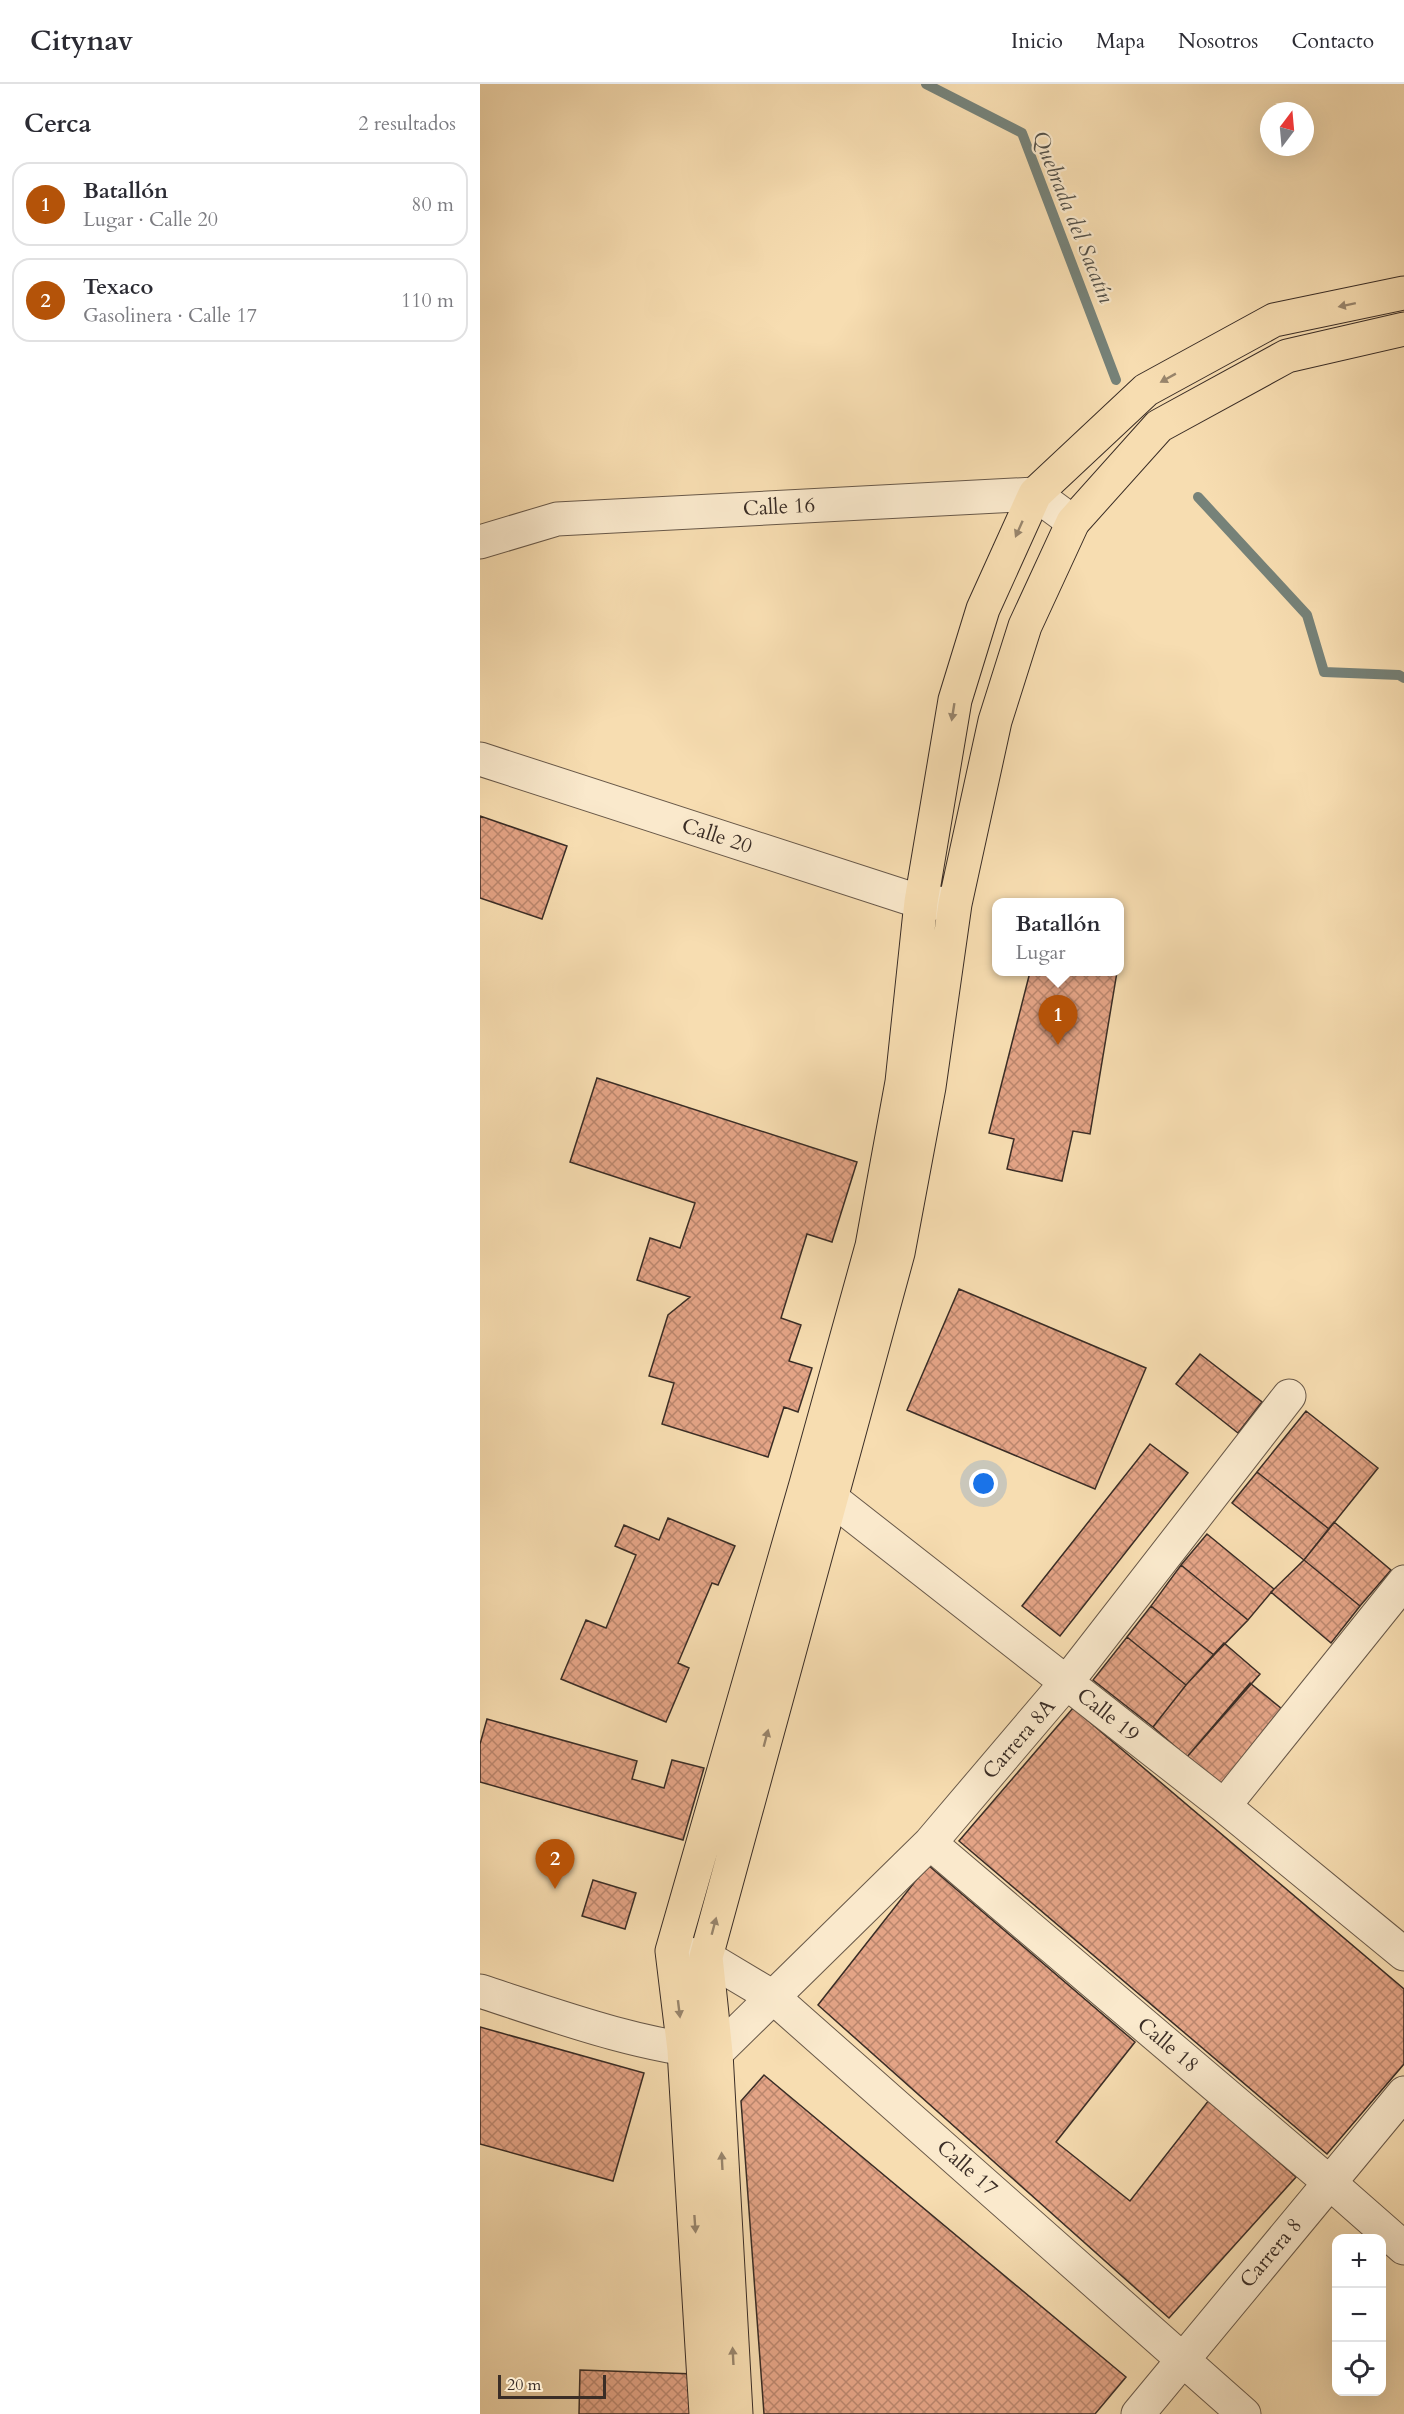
<!DOCTYPE html>
<html lang="es">
<head>
<meta charset="utf-8">
<style>
  body { margin:0; font-family:Cardo,serif; background:#f2f2f3; color:#2b2b33 }
  .controls { position:absolute; right:18px; bottom:18px; display:grid; overflow:hidden; border-radius:12px; box-shadow:0 6px 24px #0002 }
  .controls button { width:54px; height:54px; display:grid; place-items:center; padding:0; border:0; border-bottom:2px solid #e1e1e2; background:#fff; color:#2b2b33; font:30px sans-serif }
  .compass { position:absolute; left:780px; top:18px; width:54px; height:54px; border-radius:50%; background:#fff; box-shadow:0 6px 24px #0002; rotate:16deg }
  .scale { position:absolute; left:18px; bottom:15px; width:108px; box-sizing:border-box; padding-left:6px; border:3px solid #3a2d26; border-top:0; font-size:16px; line-height:21px; white-space:nowrap; color:#3a2d26; -webkit-text-stroke:4px #fae9cc; paint-order:stroke }
  .you { position:absolute; left:504px; top:1400px; width:21px; height:21px; margin:-15px; border:4px solid #fff; border-radius:50%; background:#1a73e8; box-shadow:0 0 0 9px #1a73e833 }
  .badge { display:grid; place-items:center; width:39px; height:39px; border-radius:50%; background:#b45309; color:#fff; font-size:20px; font-weight:700 }
  .pin { position:absolute; translate:-50% -50px; filter:drop-shadow(0 2px 3px #0008) }
  .pin::after { content:''; position:absolute; top:32px; width:21px; height:18px; background:inherit; clip-path:polygon(0 0,100% 0,50% 100%) }
  .popup { position:absolute; left:512px; top:814px; width:132px; height:78px; box-sizing:border-box; display:grid; place-content:center; border-radius:12px; background:#fff; filter:drop-shadow(0 2px 4px #0005); font-size:20px; white-space:nowrap; color:#7c7c81 }
  .popup b { font-size:22px; color:#2b2b33 }
  .popup::after { content:''; position:absolute; left:50%; top:100%; margin-left:-12px; border:12px solid transparent; border-top-color:#fff }
  .list { margin:0; padding:0; list-style:none }
  h2 { display:flex; justify-content:space-between; align-items:center; height:78px; margin:0; padding:0 24px; font-size:26px }
  h2 small { font-size:20px; font-weight:400; color:#7c7c81 }
  .list li { display:grid; grid-template-columns:39px 1fr auto; gap:18px; align-items:center; box-sizing:border-box; height:84px; margin:0 12px 12px; padding:0 12px; border:2px solid #e1e1e2; border-radius:18px }
  .list b { display:block; font-size:22px; white-space:nowrap }
  .list p { margin:0; font-size:20px; white-space:nowrap; color:#7c7c81 }
  .list em { font-size:20px; font-style:normal; color:#7c7c81 }
  .icon { flex:none; width:33px; height:33px; fill:none; stroke:currentColor; stroke-width:2; stroke-linecap:round; stroke-linejoin:round }
  .map { position:relative; flex:none; width:924px; height:2330px; overflow:hidden }
  header { display:flex; align-items:center; gap:36px; box-sizing:border-box; height:84px; padding:0 30px; background:#fff; border-bottom:2px solid #e1e1e2 }
  header strong { font-size:28px }
  nav { display:flex; gap:33px; margin-inline-start:auto; font-size:21px }
  main { display:flex }
  aside { flex:1; background:#fff }
  .map>svg:first-child { display:block }
  .lines { fill:none; stroke-linecap:round; stroke-linejoin:round }
  .stream { stroke:#768279; stroke-width:10 }
  .building { fill:url(#building-cross-hatch); stroke:#3a2d26; stroke-width:1.5 }
  .minor-casing { stroke:#695949; stroke-width:35 }
  .major-casing { stroke:#3a2d26; stroke-width:35 }
  .minor { stroke:#fae9cc; stroke-width:33 }
  .major { stroke:#f7ddb1; stroke-width:33 }
  .oneway { fill:#98856c }
  .labels { text-anchor:middle; dominant-baseline:central; stroke-width:4.5; stroke-linejoin:round; paint-order:stroke }
  .street-label { font-size:21px; fill:#3a2d26; stroke:#fae9cc }
  .water-label { font-size:22px; font-style:italic; fill:#535048; stroke:#fae9cc }
</style>
</head>
<body>
<header>
<strong>Citynav</strong>
<nav><a>Inicio</a><a>Mapa</a><a>Nosotros</a><a>Contacto</a></nav>
</header>
<main>
<aside>
<h2>Cerca<small>2 resultados</small></h2>
<ul class="list">
<li><span class="badge">1</span><div><b>Batallón</b><p>Lugar · Calle 20</p></div><em>80 m</em></li>
<li><span class="badge">2</span><div><b>Texaco</b><p>Gasolinera · Calle 17</p></div><em>110 m</em></li>
</ul>
</aside>
<div class="map">
<svg width="924" height="2330" viewBox="0 0 924 2330">
  <defs>
    <pattern id="building-cross-hatch" width="8" height="8" patternUnits="userSpaceOnUse" patternTransform="scale(1.5)"><rect width="8" height="8" fill="#e4a486"/><path d="M0 0l8 8M0 8l8-8" fill="none" stroke="#ba866d"/></pattern>
  </defs>
  <rect width="100%" height="100%" fill="#f7ddb1"/>
  <filter id="stains"><feTurbulence type="fractalNoise" baseFrequency=".00333" numOctaves="4"/><feColorMatrix values="0 0 0 0 .2 0 0 0 0 .09 0 0 0 0 .02 0 0 0 .5 -.17"/></filter>
  <radialGradient id="worn" r=".72"><stop offset=".6" stop-color="#630" stop-opacity="0"/><stop offset="1" stop-color="#630" stop-opacity=".3"/></radialGradient>
  <g class="lines">
    <!-- stream -->
    <path class="stream" d="M 446,0 L 542,49 L 636,296
      M 718,413 L 827,531 L 844,588 L 919,591 L 924,594"/>
  </g>
  <!-- building -->
  <path class="building" d="M 0,732 L 87,762 L 62,835 L 0,814 Z
    M 550,888 L 637,888 L 610,1050 L 593,1047 L 582,1097 L 527,1085 L 534,1055 L 509,1049 Z
    M 117,994 L 377,1078 L 352,1158 L 327,1150 L 301,1234 L 321,1241 L 309,1277 L 332,1284 L 318,1328 L 304,1323 L 288,1373 L 182,1340 L 194,1299 L 169,1292 L 188,1231 L 210,1213 L 157,1196 L 170,1154 L 200,1164 L 215,1119 L 90,1078 Z
    M 479,1205 L 666,1284 L 615,1405 L 427,1326 Z
    M 720,1270 L 782,1318 L 758,1349 L 696,1300 Z
    M 826,1327 L 898,1384 L 849,1445 L 777,1388 Z
    M 670,1360 L 708,1389 L 580,1552 L 542,1522 Z
    M 777,1388 L 849,1445 L 824,1476 L 752,1419 Z
    M 188,1434 L 255,1462 L 238,1501 L 232,1499 L 198,1579 L 209,1584 L 186,1638 L 81,1595 L 106,1536 L 126,1544 L 156,1471 L 135,1462 L 144,1441 L 179,1456 Z
    M 854,1438 L 911,1486 L 880,1522 L 824,1476 Z
    M 727,1450 L 794,1505 L 768,1536 L 701,1481 Z
    M 824,1476 L 880,1522 L 851,1559 L 791,1508 Z
    M 701,1481 L 768,1536 L 734,1571 L 671,1522 Z
    M 671,1522 L 734,1571 L 706,1601 L 647,1553 Z
    M 647,1553 L 706,1601 L 673,1643 L 613,1596 Z
    M 744,1559 L 780,1590 L 707,1673 L 673,1643 L 706,1601 Z
    M 770,1599 L 807,1629 L 744,1703 L 707,1673 Z
    M 593,1624 L 924,1905 L 924,1980 L 847,2070 L 479,1757 Z
    M 7,1635 L 157,1677 L 152,1695 L 184,1704 L 192,1676 L 224,1684 L 203,1756 L 0,1698 L 0,1660 Z
    M 448,1781 L 655,1958 L 576,2058 L 650,2117 L 729,2016 L 816,2093 L 689,2234 L 338,1921 Z
    M 113,1796 L 156,1809 L 145,1845 L 102,1832 Z
    M 0,1943 L 164,1989 L 133,2097 L 0,2060 Z
    M 284,1991 L 646,2293 L 615,2330 L 284,2330 L 261,2017 Z
    M 100,2286 L 215,2290 L 213,2330 L 99,2330 Z"/>
  <g class="lines">
    <defs>
      <path id="minor" d="M 0,458 L 77,435 L 555,410 L 593,438
        M 0,675 L 441,818 L 470,820
        M 329,1402 L 351,1414 L 744,1722 L 924,1870
        M 744,1722 L 924,1498
        M 450,1759 L 850,2099 L 924,2164
        M 203,1869 L 226,1873 L 293,1913 L 764,2330
        M 0,1907 C 77,1932 155,1961 236,1969 L 450,1759 L 586,1599 L 809,1312
        M 658,2330 L 924,2009"/>
      <path id="major" d="M 226,2330 L 204,1966 L 192,1867 L 326,1400 L 392,1162 L 422,998 L 441,818 L 475,616 L 503,525 L 555,410 L 666,306 L 794,236 L 924,209
        M 256,2330 L 236,1969 L 226,1873 L 418,1169 L 449,1003 L 475,820 L 515,637 L 545,542 L 593,438 L 679,342 L 807,272 L 924,245"/>
    </defs>
    <!-- minor casing -->
    <use href="#minor" class="minor-casing"/>
    <!-- major casing -->
    <use href="#major" class="major-casing"/>
    <!-- minor -->
    <use href="#minor" class="minor"/>
    <!-- major -->
    <use href="#major" class="major"/>
  </g>
  <!-- one-way arrows -->
  <defs><path id="oneway-solid" d="M-6-.8H1V-3.2L6.5 0L1 3.2V.8H-6Z" transform="scale(1.5)"/></defs>
  <g class="oneway">
    <use href="#oneway-solid" transform="translate(867 221) rotate(168)"/>
    <use href="#oneway-solid" transform="translate(688 294) rotate(151)"/>
    <use href="#oneway-solid" transform="translate(539 445) rotate(114)"/>
    <use href="#oneway-solid" transform="translate(473 628) rotate(99)"/>
    <use href="#oneway-solid" transform="translate(286 1654) rotate(-75)"/>
    <use href="#oneway-solid" transform="translate(234 1842) rotate(-75)"/>
    <use href="#oneway-solid" transform="translate(199 1925) rotate(83)"/>
    <use href="#oneway-solid" transform="translate(242 2077) rotate(-93)"/>
    <use href="#oneway-solid" transform="translate(215 2140) rotate(86)"/>
    <use href="#oneway-solid" transform="translate(253 2272) rotate(-93)"/>
  </g>
  <g class="labels">
    <!-- street labels -->
    <g class="street-label">
      <text transform="translate(299 423) rotate(-3)">Calle 16</text>
      <text transform="translate(237 752) rotate(18)">Calle 20</text>
      <text transform="translate(628 1631) rotate(38)">Calle 19</text>
      <text transform="translate(539 1655) rotate(-49)">Carrera 8A</text>
      <text transform="translate(688 1961) rotate(40)">Calle 18</text>
      <text transform="translate(487 2084) rotate(41)">Calle 17</text>
      <text transform="translate(791 2169) rotate(-50)">Carrera 8</text>
    </g>
    <!-- water labels -->
    <g class="water-label">
      <text transform="translate(593 133) rotate(68)">Quebrada del Sacatín</text>
    </g>
  </g>
  <rect width="100%" height="100%" filter="url(#stains)"/>
  <rect width="100%" height="100%" fill="url(#worn)"/>
</svg>
<div class="controls">
<button>+</button>
<button>−</button>
<button><svg class="icon" aria-label="locate" viewBox="0 0 24 24"><circle cx="12" cy="12" r="6"/><path d="M12 2v4M12 18v4M2 12h4M18 12h4"/></svg></button>
</div>
<svg class="compass" viewBox="-18 -18 36 36"><path d="M0-13l5 13h-10z" fill="#e53935"/><path d="M0 13l5-13h-10z" fill="#7c7c81"/></svg>
<div class="scale">20 m</div>
<div class="you"></div>
<div class="pin badge" style="left:578px;top:961px">1</div>
<div class="popup"><b>Batallón</b>Lugar</div>
<div class="pin badge" style="left:75px;top:1805px">2</div>
</div>
</main>
</body>
</html>
